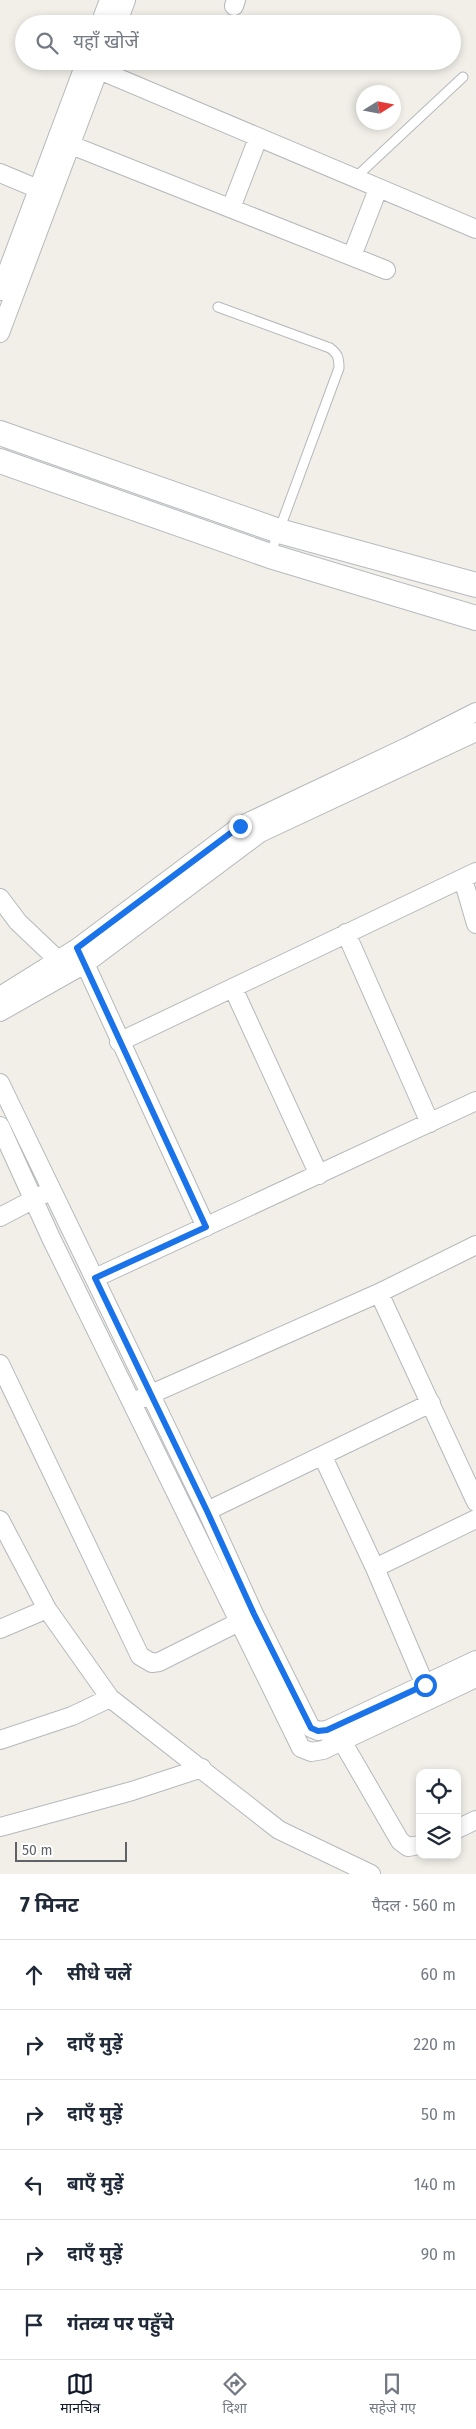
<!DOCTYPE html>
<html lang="hi">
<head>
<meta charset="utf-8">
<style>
  body { margin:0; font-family:"Fira Sans","Noto Sans Devanagari",sans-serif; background:#f6f6f7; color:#1f2937 }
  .controls { position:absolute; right:15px; bottom:15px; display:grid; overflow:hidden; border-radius:10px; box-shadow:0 2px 8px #0003 }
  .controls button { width:45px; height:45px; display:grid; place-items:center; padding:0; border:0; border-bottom:1px solid #e0e1e3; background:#fff; color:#1f2937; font:25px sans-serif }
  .compass { position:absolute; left:356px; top:85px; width:45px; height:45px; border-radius:50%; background:#fff; box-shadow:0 2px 8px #0003; rotate:79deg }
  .scale { position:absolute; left:15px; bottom:12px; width:112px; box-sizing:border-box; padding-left:5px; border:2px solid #5f6368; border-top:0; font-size:14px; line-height:18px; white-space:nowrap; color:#5f6368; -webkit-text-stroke:4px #fff; paint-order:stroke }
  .stop { position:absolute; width:15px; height:15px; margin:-11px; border:4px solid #1a73e8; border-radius:50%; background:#fff }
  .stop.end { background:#1a73e8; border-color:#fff; box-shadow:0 1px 5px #0008 }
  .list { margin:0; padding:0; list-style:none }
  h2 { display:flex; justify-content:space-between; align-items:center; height:65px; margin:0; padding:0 20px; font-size:21px }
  h2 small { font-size:16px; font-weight:400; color:#747a83 }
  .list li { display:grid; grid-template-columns:32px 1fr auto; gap:15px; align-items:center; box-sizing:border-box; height:70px; padding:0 20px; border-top:1px solid #e0e1e3 }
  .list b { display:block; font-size:19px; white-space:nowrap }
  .list em { font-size:16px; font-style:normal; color:#747a83 }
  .icon { flex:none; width:28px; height:28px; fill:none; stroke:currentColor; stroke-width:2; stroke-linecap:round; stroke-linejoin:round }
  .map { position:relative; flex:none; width:476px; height:1874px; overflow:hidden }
  .search { position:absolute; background:#fff; box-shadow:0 2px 8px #0003; left:15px; right:15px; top:15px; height:55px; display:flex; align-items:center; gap:12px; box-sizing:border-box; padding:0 18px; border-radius:28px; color:#747a83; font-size:19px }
  .sheet { height:485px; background:#fff }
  nav { display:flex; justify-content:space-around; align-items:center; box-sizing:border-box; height:70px; border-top:1px solid #e0e1e3; background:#fff; font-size:14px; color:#747a83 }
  nav a { display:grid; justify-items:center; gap:2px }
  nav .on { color:#111827 }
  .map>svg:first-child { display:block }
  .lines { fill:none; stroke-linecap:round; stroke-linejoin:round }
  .lane-casing { stroke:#b5b8bc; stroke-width:11 }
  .street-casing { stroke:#b5b8bc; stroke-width:20 }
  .secondary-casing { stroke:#b6babf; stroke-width:26 }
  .lane { stroke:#fff; stroke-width:9 }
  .street { stroke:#fff; stroke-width:18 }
  .secondary { stroke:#fff; stroke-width:24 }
  .route { stroke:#1a73e8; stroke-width:6 }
</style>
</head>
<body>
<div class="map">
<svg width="476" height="1874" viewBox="0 0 476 1874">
  <rect width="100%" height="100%" fill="#f1efe8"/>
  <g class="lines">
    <defs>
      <path id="lane" d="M 356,177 L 463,77
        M 218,307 L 330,348 C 338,354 339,358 339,368 L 270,555"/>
      <path id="street" d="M 234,6 L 236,0
        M 100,24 L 109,0
        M 117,24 L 126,0
        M 85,64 L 476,229
        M 71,145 L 386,270
        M 0,173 L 50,194
        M 231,208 L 258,138
        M 352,256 L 378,189
        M 0,291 L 86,61
        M 0,333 L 102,61
        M 463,879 L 476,924
        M 0,898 L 18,922 L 58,960
        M 346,933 L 430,1123
        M 81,955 L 206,1227
        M 233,988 L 319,1175
        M 0,996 L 77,948 L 240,826 L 409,746 L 476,712
        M 0,1012 L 85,964 L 260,833 L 476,732
        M 119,1042 L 476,872
        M 0,1083 L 207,1511 L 254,1614 L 311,1728 L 318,1731 L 327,1730 L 476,1660
        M 0,1126 L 51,1238 L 301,1748 L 311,1752 L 323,1750 L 476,1678
        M 0,1217 L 44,1194
        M 95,1278 L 476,1101
        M 379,1293 L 476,1502
        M 0,1364 L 140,1656 L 152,1663 L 159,1662 L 249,1617
        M 140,1399 L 379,1293 L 476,1245
        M 323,1457 L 375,1568 L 425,1685
        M 207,1511 L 431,1403
        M 0,1520 L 47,1609 L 110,1698 L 279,1830 L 371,1874
        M 375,1568 L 476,1519
        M 0,1629 L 47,1609
        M 0,1740 L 72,1716 L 110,1698
        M 342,1741 L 400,1841 L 408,1847 L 420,1845
        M 0,1827 L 132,1791 L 202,1768
        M 457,1829 L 476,1820"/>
      <path id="secondary" d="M 0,433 L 279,531 L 476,585
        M 0,461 L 270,556 L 476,618"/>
    </defs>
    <!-- lane casing -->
    <use href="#lane" class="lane-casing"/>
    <!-- street casing -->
    <use href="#street" class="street-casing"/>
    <!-- secondary casing -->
    <use href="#secondary" class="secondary-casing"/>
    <!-- lane -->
    <use href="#lane" class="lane"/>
    <!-- street -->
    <use href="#street" class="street"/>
    <!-- secondary -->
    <use href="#secondary" class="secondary"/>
  </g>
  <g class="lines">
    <!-- route -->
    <path class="route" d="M 240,826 L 77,948 L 206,1227 L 95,1278 L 207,1511 L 254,1614 L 311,1728 L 318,1731 L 327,1730 L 425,1685"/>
  </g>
</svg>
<div class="controls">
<button><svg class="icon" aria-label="locate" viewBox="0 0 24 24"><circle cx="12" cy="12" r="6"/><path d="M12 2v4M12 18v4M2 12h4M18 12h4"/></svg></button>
<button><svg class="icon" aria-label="layers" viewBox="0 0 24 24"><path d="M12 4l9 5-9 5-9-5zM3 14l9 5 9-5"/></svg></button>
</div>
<svg class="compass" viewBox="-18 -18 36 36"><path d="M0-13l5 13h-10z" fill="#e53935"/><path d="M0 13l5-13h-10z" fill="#747a83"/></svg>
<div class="scale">50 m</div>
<div class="stop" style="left:425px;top:1685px"></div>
<div class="stop end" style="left:240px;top:826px"></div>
<div class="search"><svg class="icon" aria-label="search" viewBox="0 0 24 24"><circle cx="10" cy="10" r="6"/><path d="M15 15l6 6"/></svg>यहाँ खोजें</div>
</div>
<section class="sheet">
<h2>7 मिनट<small>पैदल · 560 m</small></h2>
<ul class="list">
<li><svg class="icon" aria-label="ahead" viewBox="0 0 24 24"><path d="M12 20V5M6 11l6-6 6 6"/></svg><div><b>सीधे चलें</b></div><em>60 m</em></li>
<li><svg class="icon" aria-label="right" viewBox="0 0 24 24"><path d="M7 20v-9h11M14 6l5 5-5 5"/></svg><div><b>दाएँ मुड़ें</b></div><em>220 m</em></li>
<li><svg class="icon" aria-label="right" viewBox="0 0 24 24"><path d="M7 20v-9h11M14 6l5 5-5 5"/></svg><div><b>दाएँ मुड़ें</b></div><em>50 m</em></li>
<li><svg class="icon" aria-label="left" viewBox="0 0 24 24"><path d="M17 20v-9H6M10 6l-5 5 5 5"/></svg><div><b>बाएँ मुड़ें</b></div><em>140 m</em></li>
<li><svg class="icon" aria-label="right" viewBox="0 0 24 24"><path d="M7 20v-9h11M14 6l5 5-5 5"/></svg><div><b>दाएँ मुड़ें</b></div><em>90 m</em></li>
<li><svg class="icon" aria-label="arrive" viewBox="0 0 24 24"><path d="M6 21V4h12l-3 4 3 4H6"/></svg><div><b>गंतव्य पर पहुँचे</b></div></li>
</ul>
</section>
<nav>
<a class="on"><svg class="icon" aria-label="map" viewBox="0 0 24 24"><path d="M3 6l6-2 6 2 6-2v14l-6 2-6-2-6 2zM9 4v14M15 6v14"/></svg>मानचित्र</a>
<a><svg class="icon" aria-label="directions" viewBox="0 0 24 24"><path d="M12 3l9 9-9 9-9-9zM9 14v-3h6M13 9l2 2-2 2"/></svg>दिशा</a>
<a><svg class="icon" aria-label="saved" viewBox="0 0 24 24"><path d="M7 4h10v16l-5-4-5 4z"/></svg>सहेजे गए</a>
</nav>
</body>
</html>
